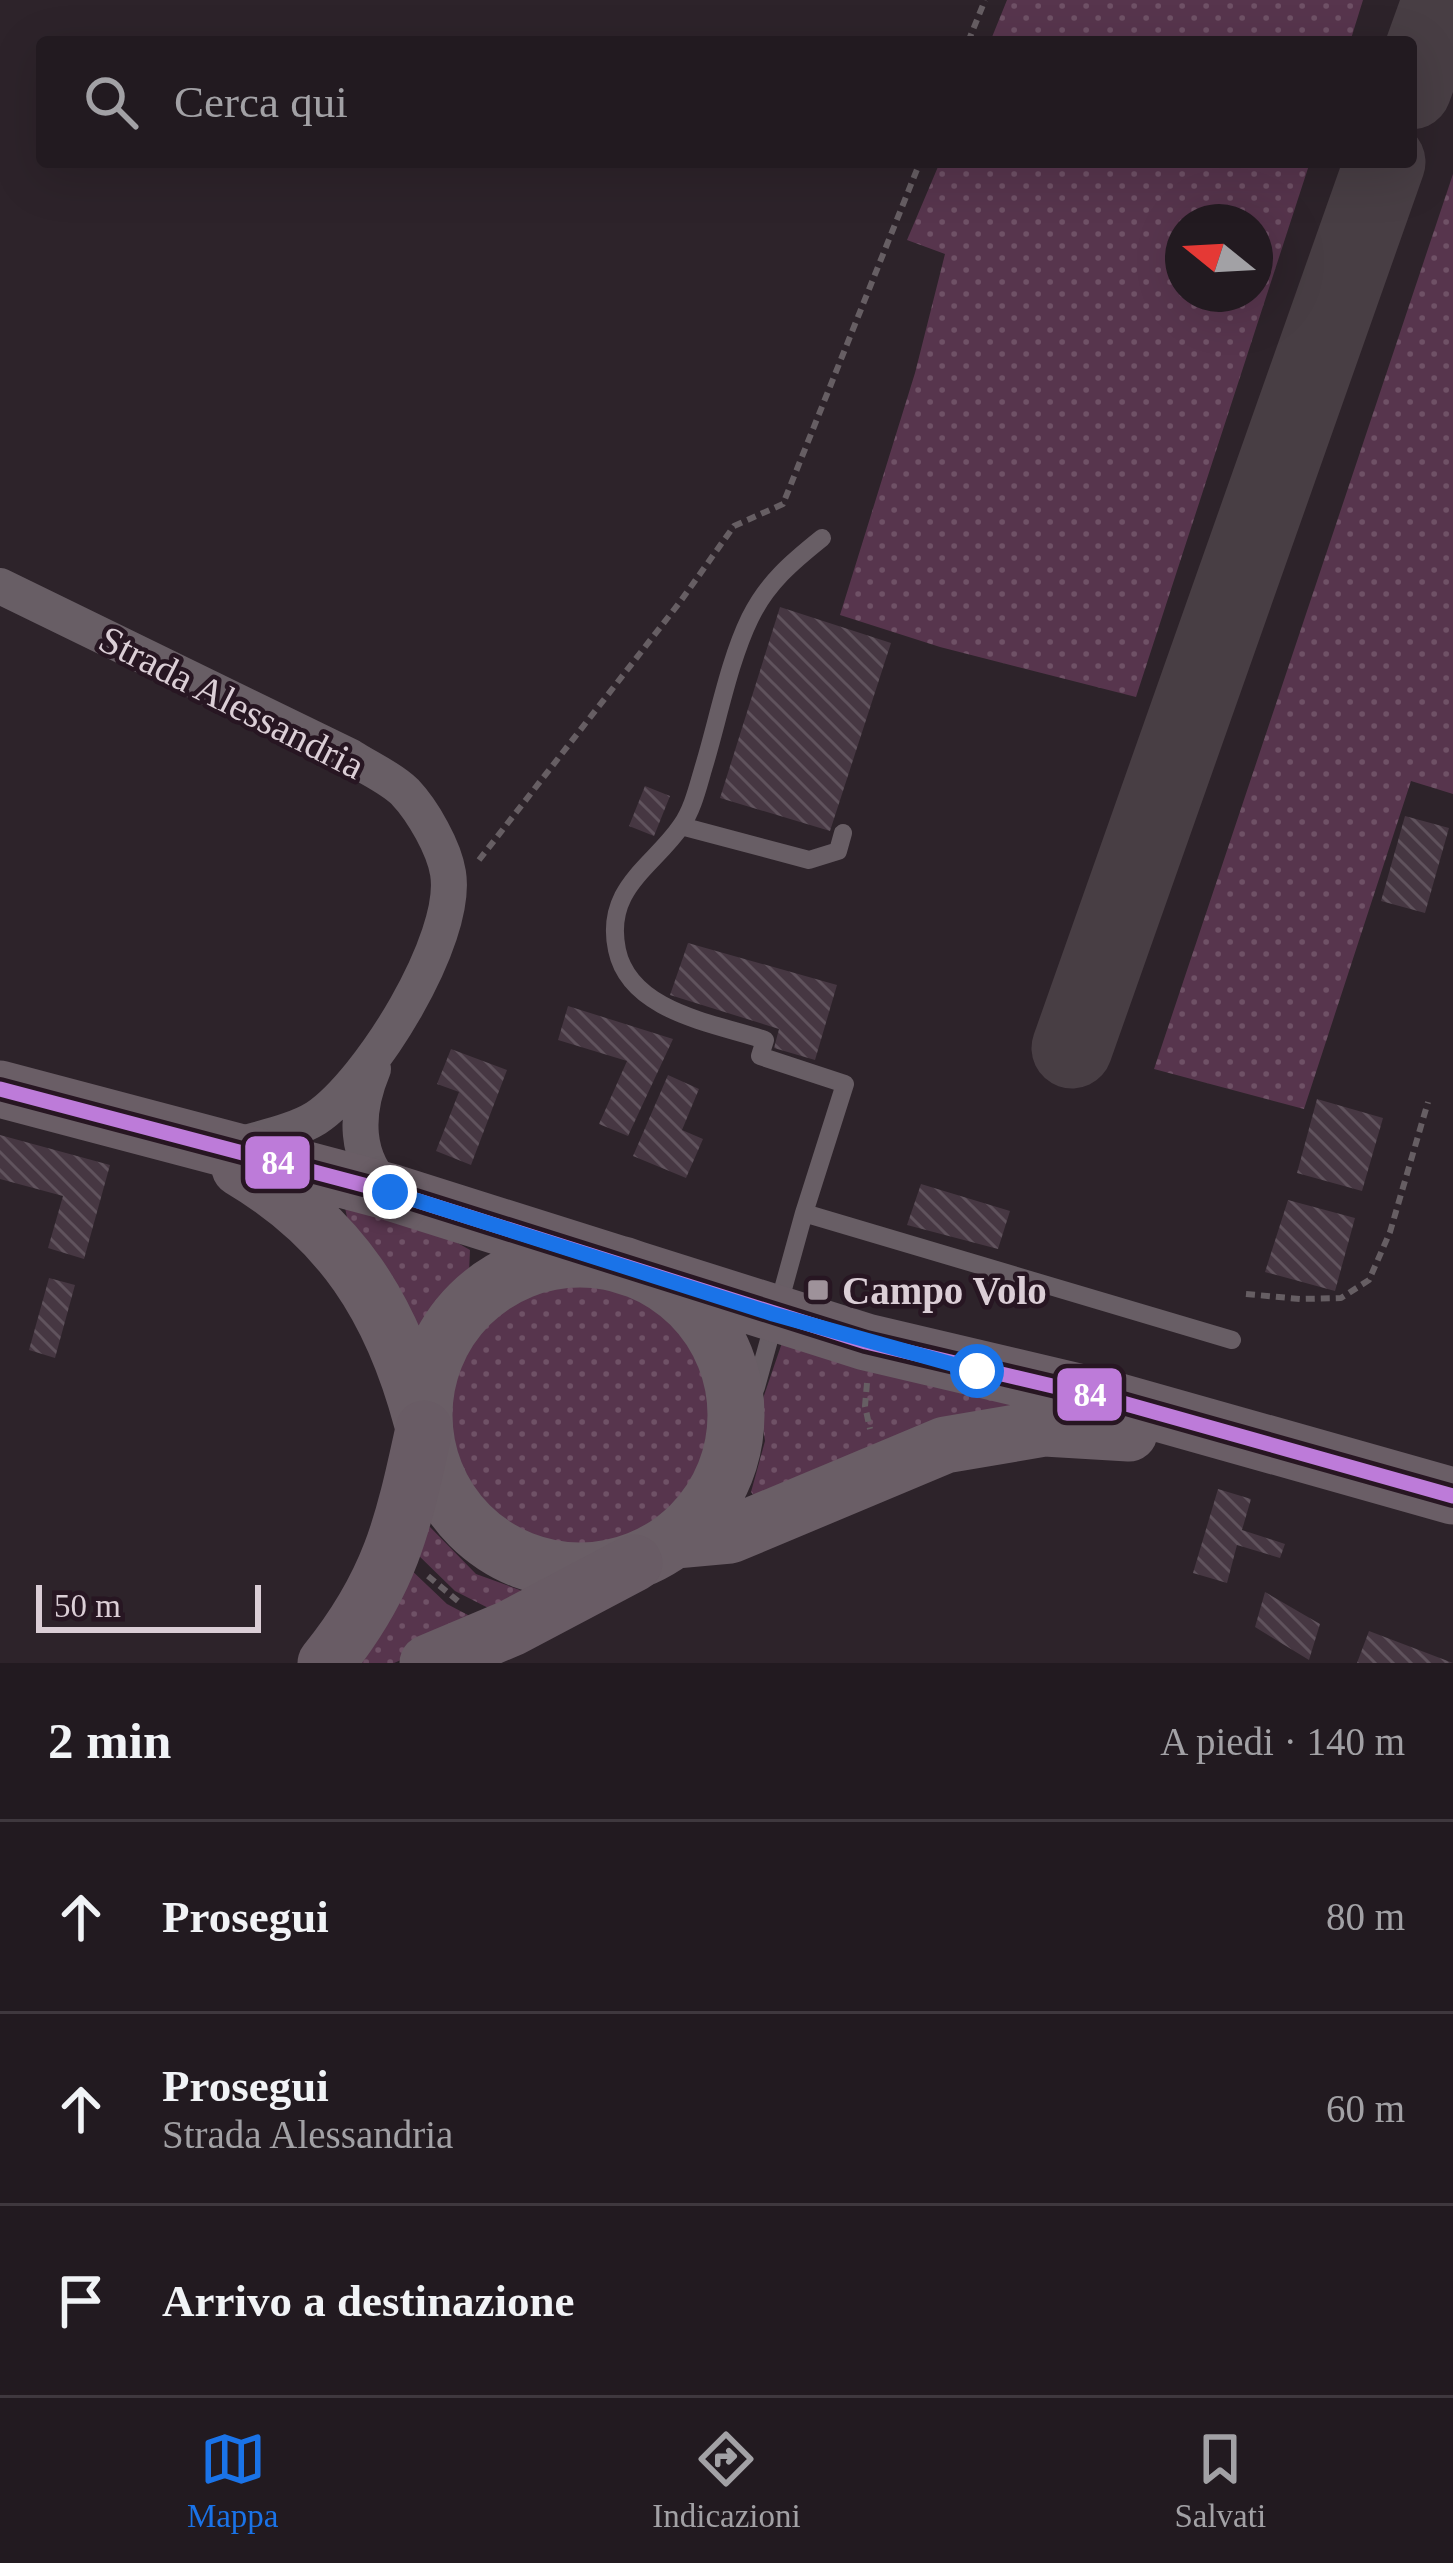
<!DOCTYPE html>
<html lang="it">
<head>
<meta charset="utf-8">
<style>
  body { margin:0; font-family:"Times New Roman",serif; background:#2a2329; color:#f1f3f6 }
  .compass { position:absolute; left:1165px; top:204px; width:108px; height:108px; border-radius:50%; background:#221a20; box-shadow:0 12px 48px #0002; rotate:288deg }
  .scale { position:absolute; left:36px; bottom:30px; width:225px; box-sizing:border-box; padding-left:12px; border:6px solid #dbced6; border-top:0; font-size:33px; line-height:42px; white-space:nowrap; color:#dbced6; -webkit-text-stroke:9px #271622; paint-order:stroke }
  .stop { position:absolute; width:36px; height:36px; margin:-27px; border:9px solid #1a73e8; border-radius:50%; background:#fff }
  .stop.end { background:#1a73e8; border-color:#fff; box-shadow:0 3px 12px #0008 }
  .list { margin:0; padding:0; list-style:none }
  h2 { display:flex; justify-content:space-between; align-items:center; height:156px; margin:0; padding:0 48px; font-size:51px }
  h2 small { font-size:39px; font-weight:400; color:#a2a1a5 }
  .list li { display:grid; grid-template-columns:78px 1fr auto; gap:36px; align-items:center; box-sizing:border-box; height:192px; padding:0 48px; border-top:3px solid #3f383e }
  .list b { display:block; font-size:45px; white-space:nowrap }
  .list p { margin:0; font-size:39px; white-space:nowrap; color:#a2a1a5 }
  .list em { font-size:39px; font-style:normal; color:#a2a1a5 }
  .icon { flex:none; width:66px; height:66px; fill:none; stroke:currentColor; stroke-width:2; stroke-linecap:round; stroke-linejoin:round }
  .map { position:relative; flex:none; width:1453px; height:1663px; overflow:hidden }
  .search { position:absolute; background:#221a20; box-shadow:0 12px 48px #0002; left:36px; right:36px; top:36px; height:132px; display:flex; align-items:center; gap:30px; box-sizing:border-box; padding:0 42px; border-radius:12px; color:#a2a1a5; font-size:45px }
  .sheet { height:732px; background:#221a20 }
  nav { display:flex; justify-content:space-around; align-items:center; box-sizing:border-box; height:168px; border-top:3px solid #3f383e; background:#221a20; font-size:33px; color:#a2a1a5 }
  nav a { display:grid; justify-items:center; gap:6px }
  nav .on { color:#1a73e8 }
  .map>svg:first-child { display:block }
  .grass { fill:url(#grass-dots); fill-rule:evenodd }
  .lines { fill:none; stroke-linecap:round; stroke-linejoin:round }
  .taxiway { stroke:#483e44; stroke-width:81 }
  .building { fill:url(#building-back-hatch) }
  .path { stroke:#665e63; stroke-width:6; stroke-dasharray:9 6; stroke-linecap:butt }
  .service { stroke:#685e65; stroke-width:18 }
  .minor { stroke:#685e65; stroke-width:36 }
  .primary { stroke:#6a5e66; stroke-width:57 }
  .trunk { stroke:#695c65; stroke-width:57 }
  .bus-1-casing { stroke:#271622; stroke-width:24 }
  .bus-1 { stroke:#bd7bd9; stroke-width:15 }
  .route { stroke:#1a73e8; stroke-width:15 }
  .poi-dot { fill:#9e929a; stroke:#271622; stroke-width:4.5 }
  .labels { text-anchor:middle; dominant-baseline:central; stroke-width:9; stroke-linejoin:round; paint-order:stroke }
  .street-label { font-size:39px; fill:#dbced6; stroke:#271622 }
  .poi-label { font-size:39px; font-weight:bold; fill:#dbced6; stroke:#271622; text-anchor:start }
  .line-badge { stroke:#271622; stroke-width:4.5 }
  .badge-label { font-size:33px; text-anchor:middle; font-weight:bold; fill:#fff }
</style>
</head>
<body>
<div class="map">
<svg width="1453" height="1663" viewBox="0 0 1453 1663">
  <defs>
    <pattern id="grass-dots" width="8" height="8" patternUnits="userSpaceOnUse" patternTransform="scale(3)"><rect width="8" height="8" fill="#57354d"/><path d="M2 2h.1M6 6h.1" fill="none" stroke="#6f5166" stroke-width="1.8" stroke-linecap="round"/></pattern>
    <pattern id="building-back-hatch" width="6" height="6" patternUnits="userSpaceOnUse" patternTransform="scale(3)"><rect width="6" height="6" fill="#463742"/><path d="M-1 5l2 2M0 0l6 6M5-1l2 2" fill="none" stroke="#60535d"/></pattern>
  </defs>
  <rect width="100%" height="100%" fill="#2d232a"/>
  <!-- grass -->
  <path class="grass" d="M 1007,0 L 1363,0 L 1350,42 L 990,42 Z
    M 940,162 L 1310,162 L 1136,697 L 940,647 L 840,615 L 915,373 L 945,254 L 907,240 ZM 1183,222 L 1255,222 L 1255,294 L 1183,294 Z
    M 1453,174 L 1453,794 L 1411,781 L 1304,1109 L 1154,1069 Z
    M 343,1198 L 407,1214 L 470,1250 L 469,1273 L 416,1332 L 348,1222 Z
    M441 1417a138 138 0 1 1 276 0a138 138 0 1 1-276 0Z
    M 785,1334 L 1012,1398 L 1015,1409 L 758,1501 L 751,1492 L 765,1441 L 760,1407 Z
    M 430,1527 L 476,1574 L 520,1590 L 526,1597 L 504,1616 L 455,1591 L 414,1551 L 419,1531 Z
    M 407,1566 L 447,1604 L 485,1624 L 394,1663 L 351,1663 Z"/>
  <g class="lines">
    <!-- taxiway -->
    <path class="taxiway" d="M 1411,89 L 1443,0
      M 1072,1048 L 1385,162"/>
  </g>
  <!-- building -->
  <path class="building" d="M 780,607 L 891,643 L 830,831 L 720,798 Z
    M 645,786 L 670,796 L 654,836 L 629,826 Z
    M 1405,816 L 1449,828 L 1425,913 L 1381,901 Z
    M 688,943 L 837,985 L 815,1060 L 774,1048 L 779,1029 L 670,995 Z
    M 568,1006 L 673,1039 L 628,1136 L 599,1124 L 627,1061 L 558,1040 Z
    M 451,1049 L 507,1070 L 471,1165 L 436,1151 L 459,1092 L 437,1084 Z
    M 668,1075 L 699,1089 L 682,1130 L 703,1139 L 686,1178 L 633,1156 Z
    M 1317,1099 L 1383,1118 L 1362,1191 L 1297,1173 Z
    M 0,1135 L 110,1165 L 84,1259 L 48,1248 L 63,1196 L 0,1179 Z
    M 921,1184 L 1010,1211 L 998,1249 L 907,1225 Z
    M 1288,1200 L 1355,1218 L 1335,1291 L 1265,1272 Z
    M 49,1278 L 75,1285 L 55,1358 L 29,1350 Z
    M 1218,1489 L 1251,1499 L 1242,1530 L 1285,1544 L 1280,1558 L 1237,1545 L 1227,1583 L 1193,1573 Z
    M 1265,1592 L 1320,1624 L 1309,1660 L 1255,1627 Z
    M 1369,1631 L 1453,1663 L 1357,1663 Z"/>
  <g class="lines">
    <!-- path -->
    <path class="path" d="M 968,42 L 985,0
      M 479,860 L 680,602 L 734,526 L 783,504 L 920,162
      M 1246,1294 L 1300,1299 L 1341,1298 L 1369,1280 L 1390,1232 L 1428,1102
      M 867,1383 L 865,1406 L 870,1429
      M 428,1576 L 459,1602"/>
    <!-- service -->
    <path class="service" d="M 822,538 C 792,562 767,583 750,618 C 729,661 718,720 704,766 C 698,786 693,809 681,826 C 653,867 604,888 617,950 C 630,1012 714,1023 765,1040 L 760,1056 L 845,1084 L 804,1213 L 1232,1340
      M 681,826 L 809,860 L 838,851 L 843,833
      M 735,1442 L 756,1387 L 804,1213"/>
    <!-- minor -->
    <path class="minor" d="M 0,586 L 351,757 C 368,768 391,778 405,792 C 423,811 444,848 448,873 C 459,939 369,1083 316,1118 C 292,1133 255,1139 229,1148
      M 373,1069 C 355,1112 353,1159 390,1192"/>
    <!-- primary -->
    <path class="primary" d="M 0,1089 L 390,1192 L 866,1342 L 1112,1400 L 1453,1496
      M 240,1168 C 341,1228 392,1308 422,1421
      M424 1415a156 156 0 1 1 312 0a156 156 0 1 1-312 0Z
      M 675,1540 L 730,1535 L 945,1445 L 1045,1428 L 1129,1433"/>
    <!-- trunk -->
    <path class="trunk" d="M 326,1663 C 390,1584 403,1526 424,1429
      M 428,1663 L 511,1628 L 634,1563"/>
    <defs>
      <path id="bus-1" d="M 0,1089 L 390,1192 L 866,1342 L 1112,1400 L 1453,1496"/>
    </defs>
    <!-- bus-1 casing -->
    <use href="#bus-1" class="bus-1-casing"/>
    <!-- bus-1 -->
    <use href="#bus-1" class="bus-1"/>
  </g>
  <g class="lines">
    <!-- route -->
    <path class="route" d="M 390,1192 L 773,1314 L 977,1371"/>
  </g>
  <!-- markers -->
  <rect class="poi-dot" x="806" y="1278" width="24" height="24" rx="6"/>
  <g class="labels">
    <!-- street labels -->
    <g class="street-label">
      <text transform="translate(232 702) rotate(27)">Strada Alessandria</text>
    </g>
    <!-- poi labels -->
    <g class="poi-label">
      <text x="842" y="1290">Campo Volo</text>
    </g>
  </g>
  <g class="line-badge">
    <rect x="243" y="1134" width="69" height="57" rx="12" fill="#bd7bd9"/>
    <rect x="1055" y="1366" width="69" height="57" rx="12" fill="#bd7bd9"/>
  </g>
  <g class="badge-label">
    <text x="278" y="1174">84</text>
    <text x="1090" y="1406">84</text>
  </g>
</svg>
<svg class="compass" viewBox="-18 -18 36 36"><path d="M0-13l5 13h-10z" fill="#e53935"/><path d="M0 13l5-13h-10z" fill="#a2a1a5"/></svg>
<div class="scale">50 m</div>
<div class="stop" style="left:977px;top:1371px"></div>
<div class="stop end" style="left:390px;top:1192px"></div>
<div class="search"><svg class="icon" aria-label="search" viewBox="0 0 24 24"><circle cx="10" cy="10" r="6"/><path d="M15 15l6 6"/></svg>Cerca qui</div>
</div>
<section class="sheet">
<h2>2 min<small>A piedi · 140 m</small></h2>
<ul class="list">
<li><svg class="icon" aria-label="ahead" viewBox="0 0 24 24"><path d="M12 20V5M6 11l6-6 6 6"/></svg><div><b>Prosegui</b></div><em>80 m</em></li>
<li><svg class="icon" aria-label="ahead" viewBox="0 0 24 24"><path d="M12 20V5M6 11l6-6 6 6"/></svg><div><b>Prosegui</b><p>Strada Alessandria</p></div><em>60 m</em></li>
<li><svg class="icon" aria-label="arrive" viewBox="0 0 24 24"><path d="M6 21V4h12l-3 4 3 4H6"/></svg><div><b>Arrivo a destinazione</b></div></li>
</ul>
</section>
<nav>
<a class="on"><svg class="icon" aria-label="map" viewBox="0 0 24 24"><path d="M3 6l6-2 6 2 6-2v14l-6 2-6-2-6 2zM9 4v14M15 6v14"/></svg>Mappa</a>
<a><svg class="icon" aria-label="directions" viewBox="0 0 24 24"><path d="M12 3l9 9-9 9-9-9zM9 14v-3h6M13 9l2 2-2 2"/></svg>Indicazioni</a>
<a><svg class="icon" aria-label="saved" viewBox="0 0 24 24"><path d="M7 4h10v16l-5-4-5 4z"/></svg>Salvati</a>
</nav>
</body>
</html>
